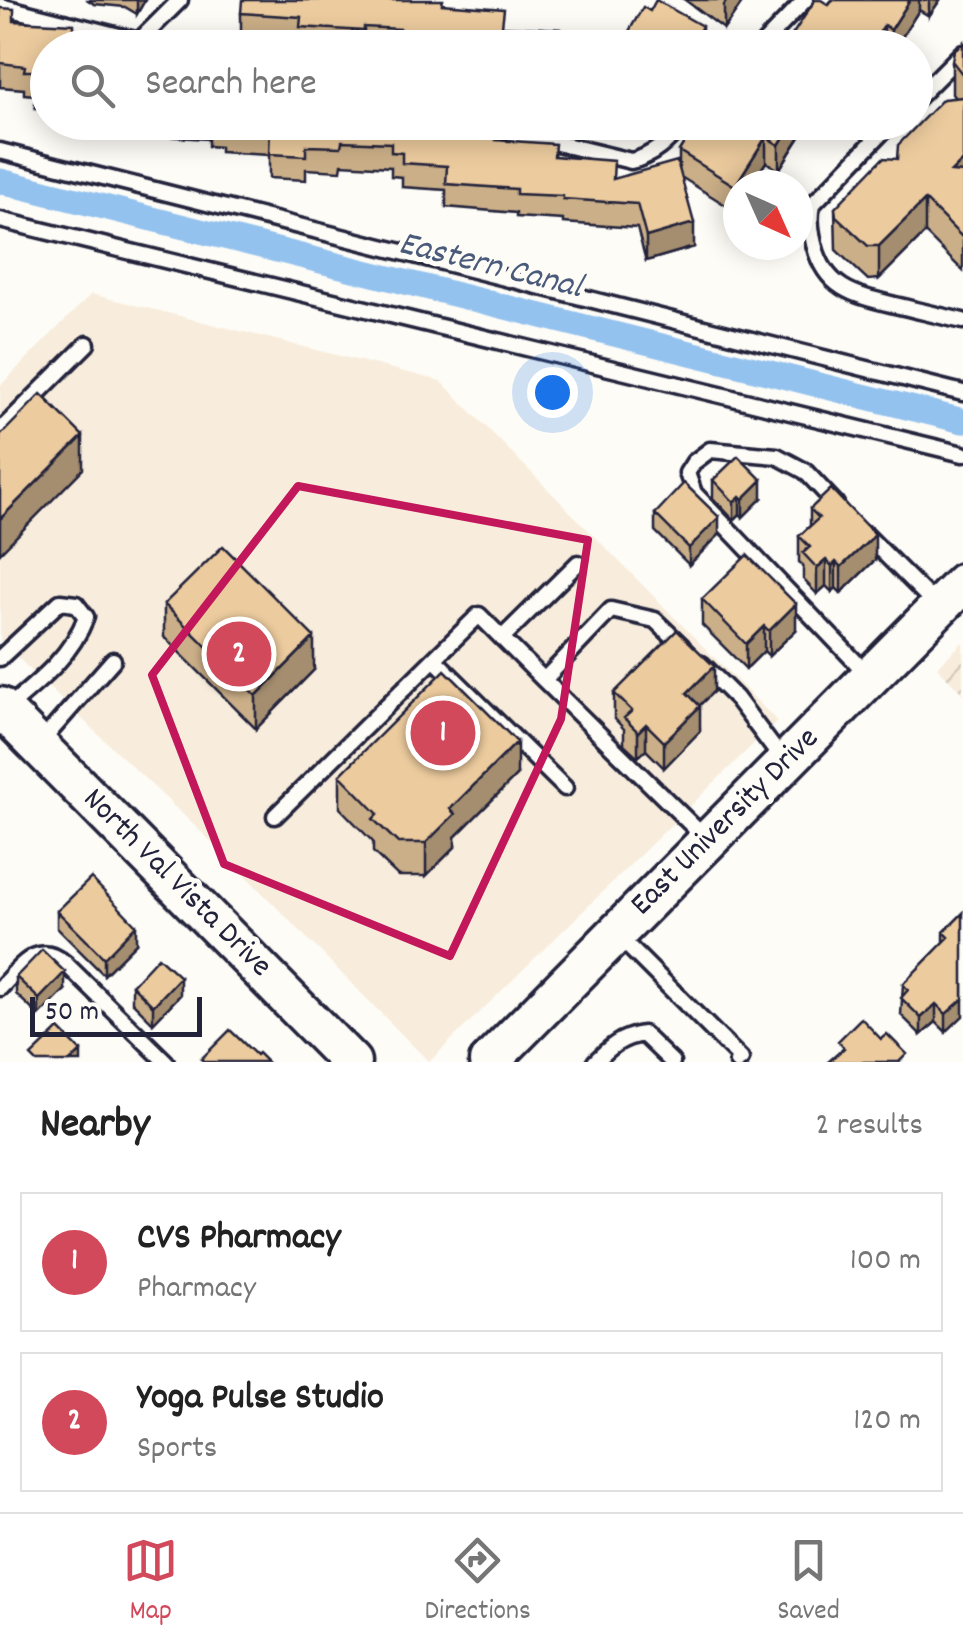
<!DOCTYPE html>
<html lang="en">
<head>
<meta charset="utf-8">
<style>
  body { margin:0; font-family:Dekko,sans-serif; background:#f6f6f6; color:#222 }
  .compass { position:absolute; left:723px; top:170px; width:90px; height:90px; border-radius:50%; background:#fff; box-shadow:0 5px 25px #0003; rotate:135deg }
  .scale { position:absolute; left:30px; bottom:25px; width:172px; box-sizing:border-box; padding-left:10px; border:5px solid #22223b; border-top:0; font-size:28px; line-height:35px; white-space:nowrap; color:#22223b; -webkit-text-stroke:8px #fdfcf7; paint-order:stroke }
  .you { position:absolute; left:552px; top:392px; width:35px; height:35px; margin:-25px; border:8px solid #fff; border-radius:50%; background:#1a73e8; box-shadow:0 0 0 15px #1a73e833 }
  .badge { display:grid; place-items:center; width:65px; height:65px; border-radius:50%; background:#d1495b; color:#fff; font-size:32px; font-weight:700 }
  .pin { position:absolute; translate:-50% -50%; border:5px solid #fff; box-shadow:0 2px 10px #0006 }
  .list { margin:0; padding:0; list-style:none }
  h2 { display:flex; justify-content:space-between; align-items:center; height:130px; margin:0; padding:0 40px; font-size:42px }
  h2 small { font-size:32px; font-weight:400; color:#767676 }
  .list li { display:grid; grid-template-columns:65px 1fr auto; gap:30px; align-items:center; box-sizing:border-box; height:140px; margin:0 20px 20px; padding:0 20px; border:2px solid #e0e0e0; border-radius:0px }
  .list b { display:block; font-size:38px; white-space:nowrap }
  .list p { margin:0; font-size:32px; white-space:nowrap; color:#767676 }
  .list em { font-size:32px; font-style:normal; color:#767676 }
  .icon { flex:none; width:55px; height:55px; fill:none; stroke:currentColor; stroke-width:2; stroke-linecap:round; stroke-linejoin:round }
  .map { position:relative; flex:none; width:963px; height:1062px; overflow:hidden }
  .search { position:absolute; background:#fff; box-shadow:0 5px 25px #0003; left:30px; right:30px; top:30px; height:110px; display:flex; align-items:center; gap:25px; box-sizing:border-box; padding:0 35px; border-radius:55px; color:#767676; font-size:38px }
  .sheet { height:450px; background:#fff }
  nav { display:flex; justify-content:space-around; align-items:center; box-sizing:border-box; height:140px; border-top:2px solid #e0e0e0; background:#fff; font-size:28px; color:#767676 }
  nav a { display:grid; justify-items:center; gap:5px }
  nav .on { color:#d1495b }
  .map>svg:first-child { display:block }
  .built { fill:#f8eddc }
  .industrial { fill:url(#industrial-furrows) }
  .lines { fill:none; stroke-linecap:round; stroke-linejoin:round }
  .canal { stroke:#94c2ee; stroke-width:25 }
  .service-casing { stroke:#22223b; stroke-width:21 }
  .secondary-casing { stroke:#22223b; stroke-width:45 }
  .service { stroke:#fdfcf7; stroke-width:14 }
  .secondary { stroke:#fdfcf7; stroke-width:38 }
  .wall { fill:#cbaf88; stroke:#22223b; stroke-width:2.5 }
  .shaded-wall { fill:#a58e6f; stroke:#22223b; stroke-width:2.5 }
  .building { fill:#eccb9e; stroke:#22223b; stroke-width:2.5 }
  .marked { fill:none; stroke:#c2185b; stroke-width:8; stroke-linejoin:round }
  .labels { text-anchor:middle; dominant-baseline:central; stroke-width:10; stroke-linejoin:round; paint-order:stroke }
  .street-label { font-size:32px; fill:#22223b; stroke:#fdfcf7 }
  .water-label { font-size:35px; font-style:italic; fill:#4a5a7a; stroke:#fdfcf7 }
</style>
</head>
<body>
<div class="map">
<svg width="963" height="1062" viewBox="0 0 963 1062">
  <defs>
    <pattern id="industrial-furrows" width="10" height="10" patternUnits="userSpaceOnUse" patternTransform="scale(2.5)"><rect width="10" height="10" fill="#f8eddc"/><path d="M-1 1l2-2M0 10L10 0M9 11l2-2" fill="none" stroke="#d4cbbe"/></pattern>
  </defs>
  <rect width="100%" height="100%" fill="#fdfcf7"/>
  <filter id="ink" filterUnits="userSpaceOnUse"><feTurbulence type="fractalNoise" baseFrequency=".01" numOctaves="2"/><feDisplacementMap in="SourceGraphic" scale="20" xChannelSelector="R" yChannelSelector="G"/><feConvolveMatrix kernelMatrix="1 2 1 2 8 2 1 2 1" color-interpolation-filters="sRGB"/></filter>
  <g filter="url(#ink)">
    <!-- built -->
    <path class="built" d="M 91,294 L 441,381 L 777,721 L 429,1062 L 220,850 L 0,641 L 0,386 Z"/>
    <!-- industrial -->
    <path class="industrial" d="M 963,642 L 963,694 L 937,667 Z"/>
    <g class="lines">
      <!-- canal -->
      <path class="canal" d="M 0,181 L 963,421"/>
      <defs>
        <path id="service" d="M 0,6 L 167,48
          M 139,41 L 180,0
          M 759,48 L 805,0
          M 916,99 L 963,52
          M 471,122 L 631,161 C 655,156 669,139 685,122
          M 892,122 L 812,205 C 809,219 811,230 814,244 C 825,289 854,295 895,305 C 917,310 940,316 963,321
          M 0,151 L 963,393
          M 0,220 L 963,454
          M 0,431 L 87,344
          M 836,504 L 805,471 L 777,456 L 710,450 L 694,462 L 687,473 L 694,493 L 870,677
          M 865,534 L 938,607
          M 682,646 L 655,620 L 611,610 L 544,680 L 706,839
          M 0,658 L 60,602 L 76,604 L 86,617 C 71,657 37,683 5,710
          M 434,659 L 479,615 L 502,638
          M 702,664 L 736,698 L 784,762
          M 544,680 L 502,638 L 578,563
          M 41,742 L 113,660
          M 275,816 L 434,659 L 565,788
          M 617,935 L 741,1059 L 737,1062
          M 0,988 C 20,968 37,939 66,964 L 166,1062
          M 595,1062 C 610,1047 621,1037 643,1034 L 672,1062"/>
        <path id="secondary" d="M 0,707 L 351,1062
          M 489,1062 L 963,583"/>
      </defs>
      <!-- service casing -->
      <use href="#service" class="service-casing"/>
      <!-- secondary casing -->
      <use href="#secondary" class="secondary-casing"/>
      <!-- service -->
      <use href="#service" class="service"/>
      <!-- secondary -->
      <use href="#secondary" class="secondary"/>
    </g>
    <!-- wall -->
    <path class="wall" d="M 88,0 L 145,0 L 137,14 L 125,7 L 94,4 Z
      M 685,0 L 744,0 L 724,29 Z
      M 832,0 L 940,0 L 929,16 L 919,10 L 895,48 L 785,48 Z
      M 443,4 L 561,48 L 300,48 L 300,41 L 241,38 L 241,13 Z
      M 0,8 L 48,48 L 48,109 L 35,108 L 35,95 L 24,94 L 24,89 L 0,87 Z
      M 625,38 L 702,48 L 625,48 Z
      M 963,43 L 963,271 L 925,233 L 879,279 L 868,280 L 836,250 L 835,208 L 897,159 L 955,98 L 952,94 L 952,61 Z
      M 84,122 L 409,122 L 497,140 L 555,156 L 614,179 L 679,170 L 679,151 L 697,122 L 826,122 L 821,130 L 809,123 L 779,170 L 766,162 L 751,185 L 738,185 L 735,211 L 681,177 L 694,247 L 646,261 L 637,228 L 563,223 L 563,220 L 516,217 L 516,213 L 446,207 L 446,190 L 402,187 L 402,177 L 391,176 L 391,167 L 342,164 L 341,171 L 306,169 L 306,180 L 269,178 L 269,155 L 220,152 L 220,147 L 208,146 L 208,139 L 146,135 L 146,130 L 84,125 Z
      M 584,122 L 620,122 L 620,124 Z
      M 713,480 L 762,498 L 743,517 L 740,514 L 734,520 L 713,498 Z
      M 810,509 L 875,560 L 841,593 L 836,588 L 832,592 L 826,586 L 817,594 L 803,579 L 803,565 L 799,562 L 799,536 L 810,526 Z
      M 655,514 L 719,535 L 689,565 L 655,531 Z
      M 702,599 L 796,630 L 769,656 L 764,651 L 746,669 L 702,625 Z
      M 164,604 L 314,670 L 256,729 L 164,637 Z
      M 714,691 L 699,705 L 700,731 L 664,768 L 646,750 L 638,757 L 624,744 L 624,729 L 614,718 L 614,693 Z
      M 340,775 L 517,775 L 455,837 L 455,847 L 426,876 L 398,876 L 373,852 L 373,842 L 340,808 Z
      M 57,911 L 136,943 L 104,975 L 57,928 Z
      M 963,913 L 946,1032 L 936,1022 L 921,1035 L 901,1015 L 903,984 L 944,942 L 944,932 Z
      M 16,977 L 65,990 L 39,1016 L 16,994 Z
      M 132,985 L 180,995 L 153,1023 L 132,1002 Z"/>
    <!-- shaded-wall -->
    <path class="shaded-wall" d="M 137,0 L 145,0 L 137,14 Z
      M 727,0 L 744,0 L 724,29 L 724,5 Z
      M 910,0 L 919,0 L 919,10 L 895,48 L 891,48 L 891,30 Z
      M 929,0 L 940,0 L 929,16 Z
      M 884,25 L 884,48 L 870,48 Z
      M 702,26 L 702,48 L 690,48 Z
      M 793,122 L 809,122 L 779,170 L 779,145 Z
      M 766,137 L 766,162 L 751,185 L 738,185 L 738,206 L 735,211 L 735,186 Z
      M 963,160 L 963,194 L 951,172 Z
      M 925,200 L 925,233 L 879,279 L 879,246 Z
      M 694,223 L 694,247 L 646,261 L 646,237 Z
      M 83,436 L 83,469 L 0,553 L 0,519 Z
      M 762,480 L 762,498 L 743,517 L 743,499 Z
      M 740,496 L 740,514 L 734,520 L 734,502 Z
      M 719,517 L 719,535 L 689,565 L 689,548 Z
      M 875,535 L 875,560 L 841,593 L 841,567 Z
      M 826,560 L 826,586 L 817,594 L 817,568 Z
      M 836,562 L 836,588 L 832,592 L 832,566 Z
      M 796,604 L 796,630 L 769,656 L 769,631 Z
      M 764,626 L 764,651 L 746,669 L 746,644 Z
      M 314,637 L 314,670 L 256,729 L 256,696 Z
      M 714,666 L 714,691 L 687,718 L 687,693 Z
      M 700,706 L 700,731 L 664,768 L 664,742 Z
      M 646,724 L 646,750 L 638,757 L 638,732 Z
      M 517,742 L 517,775 L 455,837 L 455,847 L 426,876 L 426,843 L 450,809 Z
      M 136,925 L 136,943 L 104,975 L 104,958 Z
      M 65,972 L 65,990 L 39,1016 L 39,999 Z
      M 180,977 L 180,995 L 153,1023 L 153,1006 Z
      M 963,983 L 963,1016 L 946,1032 L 946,1014 Z
      M 936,1004 L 936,1022 L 921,1035 L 921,1018 Z
      M 81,1051 L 81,1062 L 70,1062 Z"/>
    <!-- building -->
    <path class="building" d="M 242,0 L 443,0 L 442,4 L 504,9 L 502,26 L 561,29 L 560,48 L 398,48 L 400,29 L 364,27 L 364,31 L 300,27 L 301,17 L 241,13 Z
      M 656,0 L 702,26 L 690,48 L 641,48 L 625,38 L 643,7 L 650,11 Z
      M 815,0 L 821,0 L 829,5 L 832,0 L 910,0 L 891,30 L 884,25 L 870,48 L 787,48 L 785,46 Z
      M 0,8 L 14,9 L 14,21 L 74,24 L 74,36 L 138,40 L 137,48 L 48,48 L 48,85 L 35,84 L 36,71 L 24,71 L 25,66 L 0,63 Z
      M 963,43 L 963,75 L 952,61 L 954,50 Z
      M 963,97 L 963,160 L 951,172 L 963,173 L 963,238 L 925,200 L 879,246 L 868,246 L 836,216 L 835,208 L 883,158 L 897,159 L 898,145 L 943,99 Z
      M 212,122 L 409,122 L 497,130 L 496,140 L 555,144 L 554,156 L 614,161 L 613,179 L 677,161 L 694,223 L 646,237 L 637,204 L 563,199 L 563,196 L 516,194 L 516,189 L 446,184 L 447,166 L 402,163 L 402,153 L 391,152 L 391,143 L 342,141 L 341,147 L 306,146 L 306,156 L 269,154 L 270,131 L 220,128 L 220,123 Z
      M 697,122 L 793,122 L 779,145 L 766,137 L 735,186 L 679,151 Z
      M 41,394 L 83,436 L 0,519 L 0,436 Z
      M 738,456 L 762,480 L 743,499 L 740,496 L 734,502 L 713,480 Z
      M 684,483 L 719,517 L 689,548 L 655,514 Z
      M 831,489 L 875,535 L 841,567 L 836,562 L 832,566 L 826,560 L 817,568 L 803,553 L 810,547 L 799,536 L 819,518 L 810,509 Z
      M 223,546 L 314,637 L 256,696 L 164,604 Z
      M 747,555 L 796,604 L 769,631 L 764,626 L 746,644 L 702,599 Z
      M 677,630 L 714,666 L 687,693 L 700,706 L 664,742 L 646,724 L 638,732 L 624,718 L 632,711 L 614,693 Z
      M 445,670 L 517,742 L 450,809 L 455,814 L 426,843 L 398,843 L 373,819 L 378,814 L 340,775 Z
      M 91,878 L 136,925 L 104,958 L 57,911 Z
      M 963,913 L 963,999 L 946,1014 L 936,1004 L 921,1018 L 901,998 L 908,990 L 903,984 L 949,937 L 944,932 Z
      M 42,950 L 65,972 L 39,999 L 16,977 Z
      M 158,957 L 180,977 L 153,1006 L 132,985 Z
      M 861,1018 L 881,1039 L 887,1034 L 907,1054 L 899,1062 L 828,1062 L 844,1048 L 838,1041 Z
      M 59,1029 L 81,1051 L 70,1062 L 37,1062 L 31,1056 Z
      M 230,1030 L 256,1055 L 258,1053 L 267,1062 L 205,1062 L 201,1059 Z"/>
  </g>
  <!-- marked area -->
  <path class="marked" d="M 298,486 L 588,540 L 561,719 L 450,956 L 224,864 L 152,675 Z"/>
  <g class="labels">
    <!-- street labels -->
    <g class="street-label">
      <text transform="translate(726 823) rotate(-45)">East University Drive</text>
      <text transform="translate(176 884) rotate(45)">North Val Vista Drive</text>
    </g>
    <!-- water labels -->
    <g class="water-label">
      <text transform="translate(490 267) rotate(14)">Eastern Canal</text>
    </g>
  </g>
</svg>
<svg class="compass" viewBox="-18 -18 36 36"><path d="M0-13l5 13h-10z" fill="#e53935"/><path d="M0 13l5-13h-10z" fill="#767676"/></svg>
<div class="scale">50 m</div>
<div class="you"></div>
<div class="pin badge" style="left:443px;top:733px">1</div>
<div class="pin badge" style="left:239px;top:654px">2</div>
<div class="search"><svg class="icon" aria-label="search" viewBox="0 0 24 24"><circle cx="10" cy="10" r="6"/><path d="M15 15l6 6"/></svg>Search here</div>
</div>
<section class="sheet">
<h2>Nearby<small>2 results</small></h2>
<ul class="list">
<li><span class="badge">1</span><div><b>CVS Pharmacy</b><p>Pharmacy</p></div><em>100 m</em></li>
<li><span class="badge">2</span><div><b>Yoga Pulse Studio</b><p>Sports</p></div><em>120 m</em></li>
</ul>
</section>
<nav>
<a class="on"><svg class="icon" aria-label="map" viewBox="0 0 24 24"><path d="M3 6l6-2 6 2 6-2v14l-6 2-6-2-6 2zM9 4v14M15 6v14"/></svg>Map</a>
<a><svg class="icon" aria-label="directions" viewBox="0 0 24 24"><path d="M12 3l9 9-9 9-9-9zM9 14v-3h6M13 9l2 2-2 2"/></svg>Directions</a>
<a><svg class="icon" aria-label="saved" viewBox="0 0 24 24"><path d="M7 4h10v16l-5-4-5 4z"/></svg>Saved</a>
</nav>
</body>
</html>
